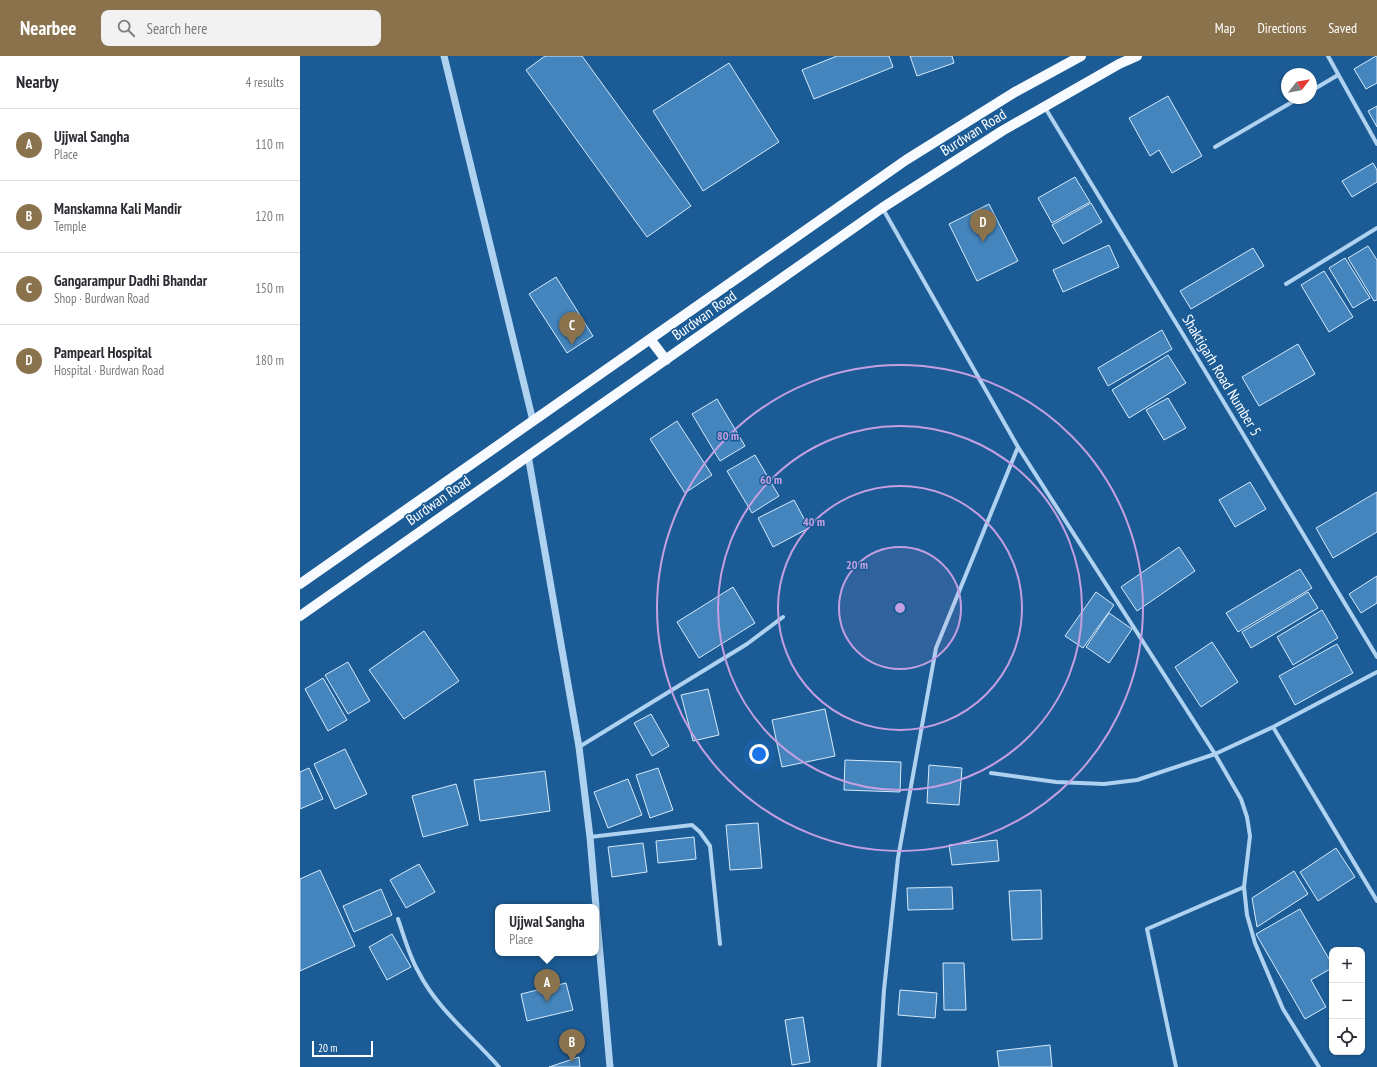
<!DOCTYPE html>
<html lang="en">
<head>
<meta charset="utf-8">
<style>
  body { margin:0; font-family:"PT Sans Narrow",sans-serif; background:#f2f2f3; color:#2b2b33 }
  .controls { position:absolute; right:12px; bottom:12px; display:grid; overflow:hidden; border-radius:8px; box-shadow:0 1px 3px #0004 }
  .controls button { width:36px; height:36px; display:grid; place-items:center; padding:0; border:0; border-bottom:1px solid #e1e1e2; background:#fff; color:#2b2b33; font:20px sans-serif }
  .compass { position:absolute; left:981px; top:12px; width:36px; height:36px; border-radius:50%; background:#fff; box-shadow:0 1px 3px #0004; rotate:59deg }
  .scale { position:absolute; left:12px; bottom:10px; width:61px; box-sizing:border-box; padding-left:4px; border:2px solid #fff; border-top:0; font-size:11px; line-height:14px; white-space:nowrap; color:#fff; -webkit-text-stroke:3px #1c5c96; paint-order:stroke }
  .you { position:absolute; left:459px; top:698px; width:14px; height:14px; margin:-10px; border:3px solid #fff; border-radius:50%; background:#1a73e8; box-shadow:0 0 0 6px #1a73e833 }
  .badge { display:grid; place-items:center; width:26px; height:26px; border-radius:50%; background:#8a724d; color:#fff; font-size:13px; font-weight:700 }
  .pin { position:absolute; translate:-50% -33px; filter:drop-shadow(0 1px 2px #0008) }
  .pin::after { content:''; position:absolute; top:21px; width:14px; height:12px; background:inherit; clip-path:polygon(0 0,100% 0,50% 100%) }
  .popup { position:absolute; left:195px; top:848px; width:104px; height:52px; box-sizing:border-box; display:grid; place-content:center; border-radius:8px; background:#fff; filter:drop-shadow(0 1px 3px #0005); font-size:13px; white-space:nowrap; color:#7c7c81 }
  .popup b { font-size:15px; color:#2b2b33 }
  .popup::after { content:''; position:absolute; left:50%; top:100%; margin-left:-8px; border:8px solid transparent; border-top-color:#fff }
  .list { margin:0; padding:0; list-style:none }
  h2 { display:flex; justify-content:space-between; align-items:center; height:52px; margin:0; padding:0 16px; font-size:17px }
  h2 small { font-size:13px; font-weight:400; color:#7c7c81 }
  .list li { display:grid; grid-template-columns:26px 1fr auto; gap:12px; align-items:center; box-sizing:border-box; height:72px; padding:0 16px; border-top:1px solid #e1e1e2 }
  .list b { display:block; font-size:15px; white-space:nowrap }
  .list p { margin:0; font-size:13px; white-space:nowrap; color:#7c7c81 }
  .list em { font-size:13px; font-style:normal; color:#7c7c81 }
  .icon { flex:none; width:22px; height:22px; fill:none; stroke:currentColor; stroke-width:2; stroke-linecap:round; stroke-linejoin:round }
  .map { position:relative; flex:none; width:1077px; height:1011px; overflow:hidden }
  header { display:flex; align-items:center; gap:24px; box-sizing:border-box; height:56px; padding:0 20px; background:#8a724d; color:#fff }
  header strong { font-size:19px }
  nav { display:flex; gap:22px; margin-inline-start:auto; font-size:14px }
  .search { width:280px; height:36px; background:#f2f2f3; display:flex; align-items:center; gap:10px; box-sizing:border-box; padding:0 14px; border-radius:8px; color:#7c7c81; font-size:15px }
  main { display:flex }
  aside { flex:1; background:#fff }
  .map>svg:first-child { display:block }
  .building { fill:#4485bd; stroke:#d6eafb }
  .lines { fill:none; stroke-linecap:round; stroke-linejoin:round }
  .minor { stroke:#afd2f0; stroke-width:4 }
  .tertiary { stroke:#afd2f0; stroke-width:7 }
  .primary { stroke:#f7fbff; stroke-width:10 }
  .ring { fill:none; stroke:#c4a0e2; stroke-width:2 }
  .labels { text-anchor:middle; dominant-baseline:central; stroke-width:3; stroke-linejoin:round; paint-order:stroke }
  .street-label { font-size:15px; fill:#fff; stroke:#1c5c96 }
  .centre { fill:#c4a0e2; stroke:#1c5c96; stroke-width:2 }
  .ring-label { font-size:12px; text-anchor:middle; font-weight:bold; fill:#c4a0e2; stroke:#1c5c96; stroke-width:3; stroke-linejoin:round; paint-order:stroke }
</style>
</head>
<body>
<header>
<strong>Nearbee</strong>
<div class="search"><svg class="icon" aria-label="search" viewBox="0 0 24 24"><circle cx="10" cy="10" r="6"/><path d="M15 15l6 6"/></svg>Search here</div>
<nav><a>Map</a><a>Directions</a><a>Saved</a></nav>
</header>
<main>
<aside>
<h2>Nearby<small>4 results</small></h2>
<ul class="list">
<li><span class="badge">A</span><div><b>Ujjwal Sangha</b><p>Place</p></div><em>110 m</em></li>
<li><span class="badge">B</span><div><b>Manskamna Kali Mandir</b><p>Temple</p></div><em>120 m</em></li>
<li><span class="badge">C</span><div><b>Gangarampur Dadhi Bhandar</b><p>Shop · Burdwan Road</p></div><em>150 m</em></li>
<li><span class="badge">D</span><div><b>Pampearl Hospital</b><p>Hospital · Burdwan Road</p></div><em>180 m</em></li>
</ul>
</aside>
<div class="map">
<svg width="1077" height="1011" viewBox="0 0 1077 1011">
  <rect width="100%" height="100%" fill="#1c5c96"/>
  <!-- building -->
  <path class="building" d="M 245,0 L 282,0 L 391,150 L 347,181 L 226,14 Z
    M 537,0 L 589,0 L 593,11 L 514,43 L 502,14 Z
    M 610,0 L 652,0 L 654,7 L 617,20 Z
    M 1076,0 L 1077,0 L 1077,27 L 1066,33 L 1054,13 Z
    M 429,7 L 479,86 L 403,135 L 353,55 Z
    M 868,40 L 902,100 L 872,117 L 859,94 L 850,100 L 829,62 Z
    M 1077,50 L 1077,71 L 1068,55 Z
    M 1073,107 L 1077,114 L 1077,126 L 1052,141 L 1042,125 Z
    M 775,121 L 790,146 L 752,167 L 738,142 Z
    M 791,147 L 802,166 L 763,188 L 752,169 Z
    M 689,148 L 718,205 L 677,225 L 649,168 Z
    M 809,189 L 819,211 L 763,236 L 753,214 Z
    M 1068,190 L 1077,204 L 1077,244 L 1074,245 L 1048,202 Z
    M 953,192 L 964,210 L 891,253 L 880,235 Z
    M 1045,202 L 1070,242 L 1053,252 L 1029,212 Z
    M 1024,215 L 1053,261 L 1029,276 L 1001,229 Z
    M 256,221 L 293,280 L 267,297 L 229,238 Z
    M 862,274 L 872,293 L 808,330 L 798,312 Z
    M 998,288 L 1015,318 L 959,350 L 942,321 Z
    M 868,299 L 886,327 L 829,362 L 812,334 Z
    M 868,342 L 886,372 L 864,384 L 846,354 Z
    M 417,343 L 445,390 L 420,405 L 392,358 Z
    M 377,365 L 412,419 L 385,437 L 350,383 Z
    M 455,399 L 479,440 L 452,457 L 427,415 Z
    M 950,426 L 966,453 L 935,471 L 919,444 Z
    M 1077,436 L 1077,476 L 1033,502 L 1016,472 Z
    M 494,444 L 509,472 L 473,491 L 458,462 Z
    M 879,491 L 895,515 L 837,555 L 821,531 Z
    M 1000,513 L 1012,532 L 938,576 L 926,557 Z
    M 1077,520 L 1077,547 L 1061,557 L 1049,538 Z
    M 433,531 L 455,567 L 399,602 L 377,566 Z
    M 796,536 L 814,549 L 783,592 L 765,580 Z
    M 1008,536 L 1018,552 L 951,592 L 942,576 Z
    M 1022,554 L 1038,582 L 993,609 L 977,581 Z
    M 809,557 L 832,573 L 809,607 L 786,591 Z
    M 124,575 L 159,625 L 104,663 L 69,614 Z
    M 912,586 L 938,626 L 901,651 L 875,611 Z
    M 1037,588 L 1053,617 L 995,649 L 979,620 Z
    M 48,606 L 70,645 L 48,658 L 25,619 Z
    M 23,622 L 47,664 L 28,675 L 5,633 Z
    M 408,633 L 419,679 L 393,685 L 381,639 Z
    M 525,653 L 535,700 L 482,711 L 472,664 Z
    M 351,658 L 369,690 L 352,700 L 334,667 Z
    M 45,693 L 67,738 L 35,753 L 14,708 Z
    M 545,704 L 601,706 L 600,736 L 544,734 Z
    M 629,709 L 662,712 L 659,749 L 627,747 Z
    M 9,712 L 23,743 L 0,753 L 0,716 Z
    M 358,712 L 373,754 L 350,762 L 336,719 Z
    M 245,715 L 250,755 L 180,765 L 174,724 Z
    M 328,723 L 342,759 L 308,772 L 294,736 Z
    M 156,728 L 168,769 L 123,781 L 112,740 Z
    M 458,767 L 462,812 L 430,814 L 426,769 Z
    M 394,781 L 396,803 L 358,807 L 356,785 Z
    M 697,784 L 699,805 L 652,809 L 649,789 Z
    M 343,787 L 347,816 L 312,821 L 308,791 Z
    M 1036,792 L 1055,821 L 1018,845 L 1000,816 Z
    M 119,808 L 135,836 L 106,852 L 90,824 Z
    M 20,814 L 55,890 L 0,915 L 0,823 Z
    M 994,815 L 1008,838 L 957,871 L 952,842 Z
    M 652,831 L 653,853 L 608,854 L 607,832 Z
    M 81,833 L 92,859 L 54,876 L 43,850 Z
    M 741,834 L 742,883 L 712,884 L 709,835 Z
    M 1000,853 L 1032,908 L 1032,912 L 1011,924 L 1026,951 L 1005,963 L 956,878 Z
    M 92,878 L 111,911 L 87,924 L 69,891 Z
    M 643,907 L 664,907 L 666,954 L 644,954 Z
    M 266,927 L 273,954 L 227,965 L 221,938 Z
    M 600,934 L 637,937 L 635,962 L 598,959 Z
    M 503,961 L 510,1006 L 492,1009 L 485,964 Z
    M 750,989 L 752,1011 L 699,1011 L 697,995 Z
    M 279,1001 L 280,1011 L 249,1011 Z"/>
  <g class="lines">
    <!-- minor -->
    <path class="minor" d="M 1028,0 L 1077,88
      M 1011,35 L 1038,19
      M 744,50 L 887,285 L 1077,601
      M 915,91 L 999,42
      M 986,228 L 1077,172
      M 718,391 L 915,698 L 941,743 L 947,761 L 950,780 L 944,831 L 947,859 L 955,887 L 983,953 L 1019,1011
      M 973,671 L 1077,845
      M 279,691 L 447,588 L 483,561
      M 691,717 L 756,726 L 804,728 L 837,724 L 915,698 L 973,671 L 1077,616
      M 290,781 L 392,769 L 400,776 L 410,790 L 420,888
      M 98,863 C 104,880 109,899 118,915 C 137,953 171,979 199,1011
      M 579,1011 L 584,934 L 598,802 L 636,592 L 718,391 L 583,153
      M 876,1011 L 847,873 L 944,831"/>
    <!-- tertiary -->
    <path class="tertiary" d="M 144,0 L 233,365
      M 228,399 L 279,691 L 290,781 L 296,851
      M 296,853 L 310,1011"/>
    <!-- primary -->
    <path class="primary" d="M 350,283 L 366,304
      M 0,528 L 606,104 L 715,36 L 781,0
      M 0,560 L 582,152 L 702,75 L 819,8 L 837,0"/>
  </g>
  <!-- distance rings -->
  <circle cx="600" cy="552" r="61" fill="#c4a0e2" fill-opacity=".12"/>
  <g class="ring">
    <circle cx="600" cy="552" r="61"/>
    <circle cx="600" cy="552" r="122"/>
    <circle cx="600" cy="552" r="182"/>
    <circle cx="600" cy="552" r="243"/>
  </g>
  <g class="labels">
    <!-- street labels -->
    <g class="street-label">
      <text transform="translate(673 76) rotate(-32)">Burdwan Road</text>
      <text transform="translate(404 259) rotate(-35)">Burdwan Road</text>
      <text transform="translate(922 319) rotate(59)">Shaktigarh Road Number 5</text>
      <text transform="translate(138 444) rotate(-35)">Burdwan Road</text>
    </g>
  </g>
  <circle cx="600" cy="552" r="6" class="centre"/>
  <g class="ring-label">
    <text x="428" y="384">80 m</text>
    <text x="471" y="428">60 m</text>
    <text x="514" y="470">40 m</text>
    <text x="557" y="513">20 m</text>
  </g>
</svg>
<div class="controls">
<button>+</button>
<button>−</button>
<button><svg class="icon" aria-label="locate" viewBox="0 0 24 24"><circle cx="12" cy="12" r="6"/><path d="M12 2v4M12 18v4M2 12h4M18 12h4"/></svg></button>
</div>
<svg class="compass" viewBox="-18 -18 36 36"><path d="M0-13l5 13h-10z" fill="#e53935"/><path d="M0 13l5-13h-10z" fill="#7c7c81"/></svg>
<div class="scale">20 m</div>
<div class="you"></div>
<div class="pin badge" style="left:247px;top:946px">A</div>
<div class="popup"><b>Ujjwal Sangha</b>Place</div>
<div class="pin badge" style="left:272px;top:1006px">B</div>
<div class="pin badge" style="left:272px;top:289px">C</div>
<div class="pin badge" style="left:683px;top:186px">D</div>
</div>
</main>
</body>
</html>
